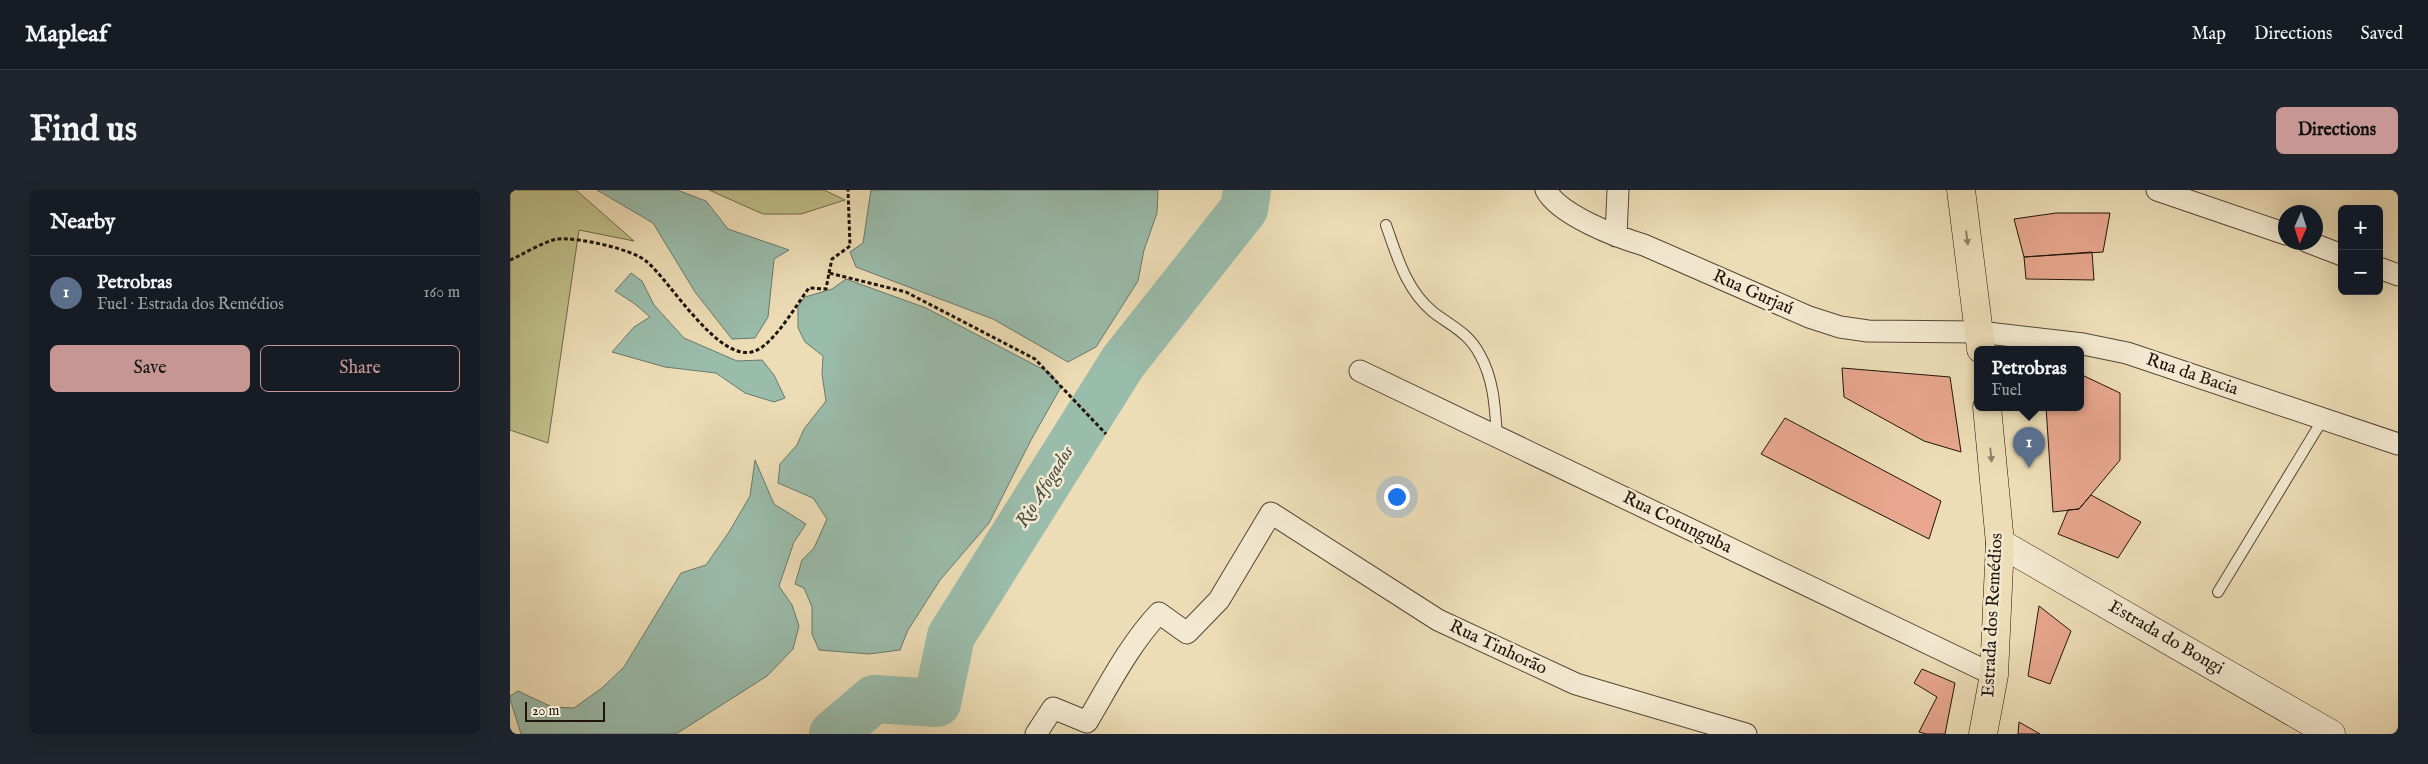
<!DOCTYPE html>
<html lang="en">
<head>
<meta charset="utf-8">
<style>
  body { margin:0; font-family:"IM FELL English",serif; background:#20242c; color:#f1f3f6 }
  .controls { position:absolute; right:15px; top:15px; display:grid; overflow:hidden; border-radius:8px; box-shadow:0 5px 20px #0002 }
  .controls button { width:45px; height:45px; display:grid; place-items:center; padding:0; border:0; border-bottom:1px solid #363941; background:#171b24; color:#f1f3f6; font:25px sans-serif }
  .compass { position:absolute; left:1768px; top:15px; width:45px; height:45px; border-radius:50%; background:#171b24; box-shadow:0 5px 20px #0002; rotate:183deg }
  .scale { position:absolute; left:15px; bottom:12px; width:80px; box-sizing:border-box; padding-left:5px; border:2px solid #1f150d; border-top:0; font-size:14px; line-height:18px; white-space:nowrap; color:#1f150d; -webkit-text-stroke:4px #f3e9d0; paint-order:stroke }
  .you { position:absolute; left:886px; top:306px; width:18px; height:18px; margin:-12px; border:4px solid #fff; border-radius:50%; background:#1a73e8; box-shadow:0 0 0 8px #1a73e833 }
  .badge { display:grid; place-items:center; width:32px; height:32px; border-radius:50%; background:#c59692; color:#fff; font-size:16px; font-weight:700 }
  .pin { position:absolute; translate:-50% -41px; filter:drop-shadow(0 1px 2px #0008) }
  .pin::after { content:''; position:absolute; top:26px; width:18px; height:15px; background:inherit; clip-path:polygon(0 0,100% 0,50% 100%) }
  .popup { position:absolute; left:1464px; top:156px; width:110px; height:65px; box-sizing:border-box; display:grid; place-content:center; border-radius:8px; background:#171b24; filter:drop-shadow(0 1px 4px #0005); font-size:16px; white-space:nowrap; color:#9ea1a6 }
  .popup b { font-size:19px; color:#f1f3f6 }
  .popup::after { content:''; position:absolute; left:50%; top:100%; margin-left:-10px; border:10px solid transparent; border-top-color:#171b24 }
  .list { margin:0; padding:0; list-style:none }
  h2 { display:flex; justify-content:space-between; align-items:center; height:65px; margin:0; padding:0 20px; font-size:21px }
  h2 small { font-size:16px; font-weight:400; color:#9ea1a6 }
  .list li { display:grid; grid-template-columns:32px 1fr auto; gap:15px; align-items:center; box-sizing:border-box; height:75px; padding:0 20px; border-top:1px solid #363941 }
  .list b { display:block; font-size:19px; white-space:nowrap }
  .list p { margin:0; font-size:16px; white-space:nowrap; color:#9ea1a6 }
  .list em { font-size:16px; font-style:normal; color:#9ea1a6 }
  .actions { display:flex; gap:10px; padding:15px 20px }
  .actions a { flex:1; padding:11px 0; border:1px solid #c59692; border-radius:8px; text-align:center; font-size:18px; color:#c59692 }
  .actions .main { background:#c59692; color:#111 }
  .map { position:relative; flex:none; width:1888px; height:544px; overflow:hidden; border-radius:8px }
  header { display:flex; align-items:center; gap:30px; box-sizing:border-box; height:70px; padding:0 25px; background:#171b24; border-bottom:1px solid #363941 }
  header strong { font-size:24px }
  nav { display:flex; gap:28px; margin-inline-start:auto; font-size:18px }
  .intro { display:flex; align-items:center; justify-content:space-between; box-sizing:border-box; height:120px; padding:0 30px }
  h1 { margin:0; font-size:35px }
  .button { padding:12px 22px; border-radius:8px; background:#c59692; color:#111; font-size:18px; font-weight:700 }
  main { display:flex; gap:30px; padding:0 30px }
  aside { flex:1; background:#171b24; border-radius:8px; box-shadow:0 5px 20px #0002 }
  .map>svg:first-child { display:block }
  .green { fill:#bfbf89; stroke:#6f6a4b }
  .water { fill:#9abcab; stroke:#69796c }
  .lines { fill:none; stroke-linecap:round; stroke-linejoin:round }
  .river { stroke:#9abcab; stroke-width:48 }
  .building { fill:#e8a78e; stroke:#1f150d }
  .lane-casing { stroke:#524737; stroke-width:12 }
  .street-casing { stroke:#524737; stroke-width:23 }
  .secondary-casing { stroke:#1f150d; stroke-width:29 }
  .primary-casing { stroke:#1f150d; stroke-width:29 }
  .path { stroke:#1f150d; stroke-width:3; stroke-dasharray:4 2.5; stroke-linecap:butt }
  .lane { stroke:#f3e9d0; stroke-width:10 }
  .street { stroke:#f3e9d0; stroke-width:21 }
  .secondary { stroke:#f3e9d0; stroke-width:28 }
  .primary { stroke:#edddb6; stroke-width:28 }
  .oneway { fill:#90836a }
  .labels { text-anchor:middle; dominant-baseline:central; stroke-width:5; stroke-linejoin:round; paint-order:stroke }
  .street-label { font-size:18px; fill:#1f150d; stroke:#f3e9d0 }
  .water-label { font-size:19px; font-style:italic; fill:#4a4f44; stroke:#f3e9d0 }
</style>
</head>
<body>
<header>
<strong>Mapleaf</strong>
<nav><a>Map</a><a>Directions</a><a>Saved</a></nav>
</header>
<div class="intro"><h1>Find us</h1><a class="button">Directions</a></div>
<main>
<aside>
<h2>Nearby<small></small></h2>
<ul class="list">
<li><span class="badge" style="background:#5c6f8a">1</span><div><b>Petrobras</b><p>Fuel · Estrada dos Remédios</p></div><em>160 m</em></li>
</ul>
<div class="actions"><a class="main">Save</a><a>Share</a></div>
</aside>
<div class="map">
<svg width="1888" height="544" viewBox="0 0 1888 544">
  <rect width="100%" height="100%" fill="#edddb6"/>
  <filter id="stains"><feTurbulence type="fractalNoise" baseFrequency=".004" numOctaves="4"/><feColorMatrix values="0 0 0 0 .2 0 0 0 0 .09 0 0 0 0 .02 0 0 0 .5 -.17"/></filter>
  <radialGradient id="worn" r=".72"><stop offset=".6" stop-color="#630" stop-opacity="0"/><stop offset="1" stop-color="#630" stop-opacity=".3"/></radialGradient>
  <!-- green -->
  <path class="green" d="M 0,0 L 66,0 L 124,51 L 69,40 L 38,253 L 0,240 Z
    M 199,0 L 314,0 L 335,10 L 291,24 L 253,24 Z"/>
  <!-- water -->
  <path class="water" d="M 87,0 L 167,0 L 196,11 L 218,39 L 279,60 L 264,69 L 258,127 L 245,148 L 222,149 L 185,102 L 143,33 Z
    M 361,0 L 648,0 L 647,23 L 634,60 L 628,91 L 586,157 L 558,172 L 483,129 L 346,77 L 340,62 L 353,53 Z
    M 121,83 L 132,91 L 144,115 L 174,148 L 227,171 L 252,170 L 264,185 L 275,208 L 264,212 L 235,203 L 206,183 L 155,177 L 102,162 L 124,137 L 140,127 L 125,114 L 105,101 Z
    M 336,89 L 416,118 L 540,183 L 551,197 L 521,250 L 479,333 L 430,390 L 398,440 L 390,460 L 359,464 L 309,460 L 302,444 L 302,417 L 294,398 L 285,394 L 292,370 L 304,358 L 317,329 L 303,308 L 268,293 L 270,274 L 287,255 L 294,239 L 316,211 L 312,184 L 313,166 L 295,152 L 288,138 L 288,116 L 295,107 L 322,99 Z
    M 245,270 L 264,314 L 296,334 L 284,352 L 269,396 L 282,415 L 289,436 L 283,459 L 257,486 L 166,544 L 11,544 L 0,509 L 0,506 L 8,501 L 42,517 L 64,518 L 92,498 L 114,477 L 171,383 L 196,375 L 219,342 L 240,306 Z"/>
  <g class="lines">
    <!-- river -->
    <path class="river" d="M 323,544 L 364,509 L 427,513 L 441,446 L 613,172 L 734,19 L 737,0"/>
  </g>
  <!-- building -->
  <path class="building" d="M 1546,23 L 1600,23 L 1593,62 L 1514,67 L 1504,29 Z
    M 1582,62 L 1584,90 L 1516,89 L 1514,67 Z
    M 1332,178 L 1440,187 L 1451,262 L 1414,251 L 1334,207 Z
    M 1570,184 L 1610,203 L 1610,270 L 1569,319 L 1543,322 L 1536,217 L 1570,217 Z
    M 1275,228 L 1431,311 L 1419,349 L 1251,264 Z
    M 1581,305 L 1631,332 L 1608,368 L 1548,344 L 1558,320 L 1569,319 Z
    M 1529,416 L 1561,441 L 1540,494 L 1518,486 Z
    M 1412,479 L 1445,493 L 1435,544 L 1416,544 L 1409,542 L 1427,507 L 1404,493 Z
    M 1509,532 L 1530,544 L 1508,544 Z"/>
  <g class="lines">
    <defs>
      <path id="lane" d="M 876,35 C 887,66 896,100 923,122 C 941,136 958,142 970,165 C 984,190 985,218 987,246
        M 1708,402 L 1813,229"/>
      <path id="street" d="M 1036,0 C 1049,25 1107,47 1134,55 L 1299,127 L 1330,137 L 1358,141 L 1469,142 L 1573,154 L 1617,163 L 1888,254
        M 1647,0 L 1776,44
        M 1106,46 L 1108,0
        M 1798,52 L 1832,65
        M 1869,78 L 1888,85
        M 850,181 L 1484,485
        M 526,544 L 543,518 L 577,532 C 599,495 619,455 649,423 L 677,443 L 709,410 L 761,323 L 928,430 L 1066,494 L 1236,544"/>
      <path id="secondary" d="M 1490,353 L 1821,544"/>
      <path id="primary" d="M 1451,0 L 1471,159
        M 1473,544 L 1484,485 L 1490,353 L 1477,217"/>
    </defs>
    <!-- lane casing -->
    <use href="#lane" class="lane-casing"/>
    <!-- street casing -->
    <use href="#street" class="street-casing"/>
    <!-- secondary casing -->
    <use href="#secondary" class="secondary-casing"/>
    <!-- primary casing -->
    <use href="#primary" class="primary-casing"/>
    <!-- path -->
    <path class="path" d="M 0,70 C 12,65 36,50 48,49 C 67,47 122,59 136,71 C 160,90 209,175 245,161 C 265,153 286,115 299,98 L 316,99 L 319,83 L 396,102 L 525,169 L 596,244
      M 319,83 L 322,69 L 340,56 L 338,0"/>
    <!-- lane -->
    <use href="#lane" class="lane"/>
    <!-- street -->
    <use href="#street" class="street"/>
    <!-- secondary -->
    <use href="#secondary" class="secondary"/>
    <!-- primary -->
    <use href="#primary" class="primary"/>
  </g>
  <!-- one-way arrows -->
  <defs><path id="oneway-solid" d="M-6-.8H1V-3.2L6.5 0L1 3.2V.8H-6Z" transform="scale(1.25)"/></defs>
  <g class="oneway">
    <use href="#oneway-solid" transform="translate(1457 48) rotate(83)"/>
    <use href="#oneway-solid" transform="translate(1481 265) rotate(84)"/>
  </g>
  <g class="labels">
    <!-- street labels -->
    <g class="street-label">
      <text transform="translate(1243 103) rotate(24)">Rua Gurjaú</text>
      <text transform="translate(1682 185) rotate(19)">Rua da Bacia</text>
      <text transform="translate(1167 333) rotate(26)">Rua Cotunguba</text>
      <text transform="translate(1483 425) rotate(-87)">Estrada dos Remédios</text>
      <text transform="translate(1656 448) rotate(30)">Estrada do Bongi</text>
      <text transform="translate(988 458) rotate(25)">Rua Tinhorão</text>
    </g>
    <!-- water labels -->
    <g class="water-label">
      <text transform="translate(535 297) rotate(-58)">Rio Afogados</text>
    </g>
  </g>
  <rect width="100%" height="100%" filter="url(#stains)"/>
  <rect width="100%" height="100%" fill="url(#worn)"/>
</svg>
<div class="controls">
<button>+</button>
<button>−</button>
</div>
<svg class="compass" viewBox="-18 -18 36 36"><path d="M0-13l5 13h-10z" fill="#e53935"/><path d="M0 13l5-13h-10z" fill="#9ea1a6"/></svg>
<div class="scale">20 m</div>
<div class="you"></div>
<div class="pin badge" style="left:1519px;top:278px;background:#5c6f8a">1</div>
<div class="popup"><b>Petrobras</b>Fuel</div>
</div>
</main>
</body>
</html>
